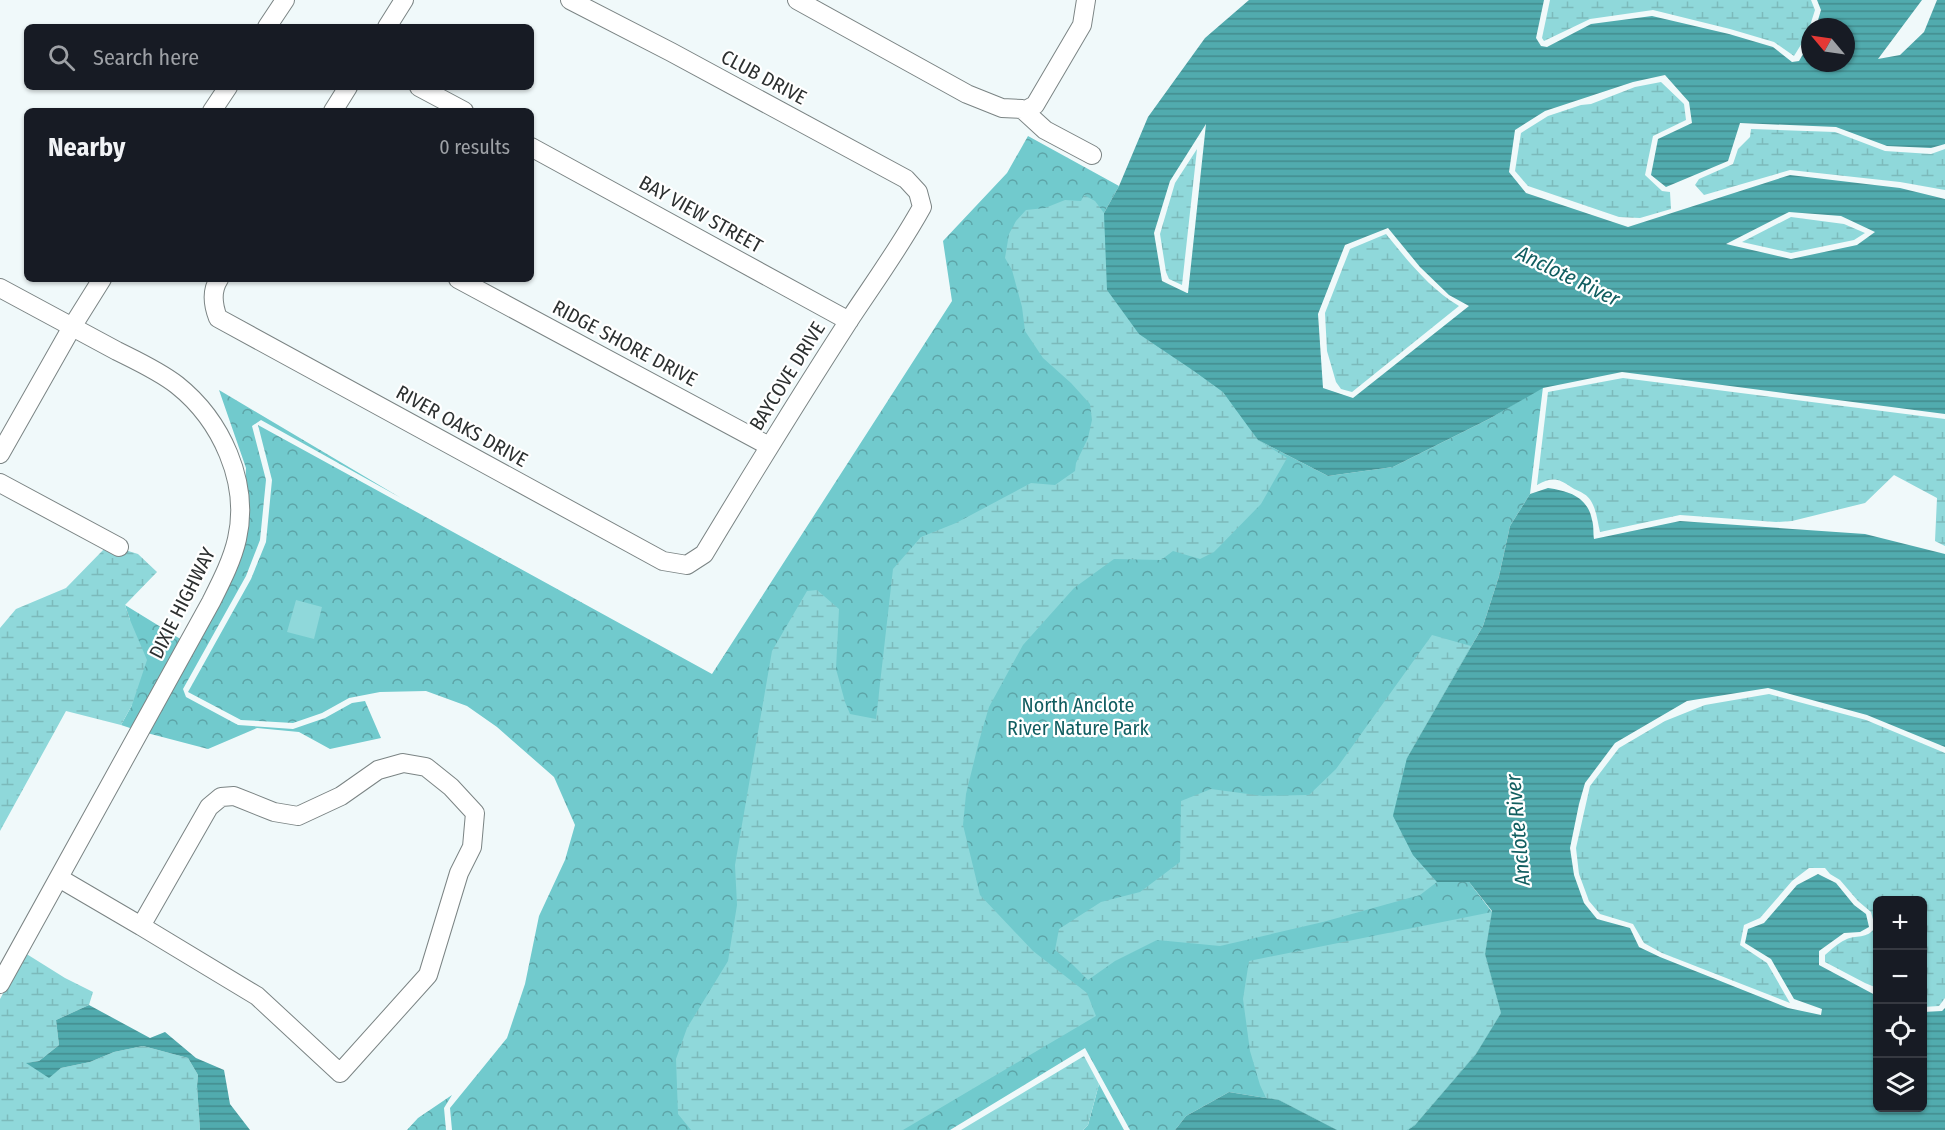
<!DOCTYPE html>
<html lang="en">
<head>
<meta charset="utf-8">
<style>
  body { margin:0; font-family:"Fira Sans Condensed",sans-serif; background:#242831; color:#f1f3f6 }
  .controls { position:absolute; right:18px; bottom:18px; display:grid; overflow:hidden; border-radius:9px; box-shadow:0 2px 4px #0004 }
  .controls button { width:54px; height:54px; display:grid; place-items:center; padding:0; border:0; border-bottom:2px solid #363941; background:#171b24; color:#f1f3f6; font:30px sans-serif }
  .compass { position:absolute; left:1801px; top:18px; width:54px; height:54px; border-radius:50%; background:#171b24; box-shadow:0 2px 4px #0004; rotate:299deg }
  .list { margin:0; padding:0; list-style:none }
  h2 { display:flex; justify-content:space-between; align-items:center; height:78px; margin:0; padding:0 24px; font-size:26px }
  h2 small { font-size:20px; font-weight:400; color:#9ea1a6 }
  .icon { flex:none; width:33px; height:33px; fill:none; stroke:currentColor; stroke-width:2; stroke-linecap:round; stroke-linejoin:round }
  .map { position:relative; flex:none; width:1945px; height:1130px; overflow:hidden }
  .search { position:absolute; background:#171b24; box-shadow:0 2px 4px #0004; left:24px; top:24px; width:510px; height:66px; display:flex; align-items:center; gap:15px; box-sizing:border-box; padding:0 21px; border-radius:9px; color:#9ea1a6; font-size:22px }
  .panel { position:absolute; background:#171b24; box-shadow:0 2px 4px #0004; left:24px; top:108px; width:510px; height:174px; border-radius:9px }
  .map>svg:first-child { display:block }
  .forest { fill:url(#forest-crowns) }
  .wetland { fill:url(#wetland-marsh) }
  .park { fill:#8fd8da }
  .water { fill:url(#water-rules); fill-rule:evenodd }
  .lines { fill:none; stroke-linecap:round; stroke-linejoin:round }
  .minor-casing { stroke:#7b8484; stroke-width:20 }
  .minor { stroke:#fff; stroke-width:18 }
  .labels { text-anchor:middle; dominant-baseline:central; stroke-width:4.5; stroke-linejoin:round; paint-order:stroke }
  .street-label { font-size:20px; fill:#2c3030; stroke:#fff }
  .park-label { font-size:20px; fill:#105d60; stroke:#fff }
  .water-label { font-size:21px; font-style:italic; fill:#115e60; stroke:#fff }
</style>
</head>
<body>
<div class="map">
<svg width="1945" height="1130" viewBox="0 0 1945 1130">
  <defs>
    <pattern id="forest-crowns" width="20" height="18" patternUnits="userSpaceOnUse" patternTransform="scale(1.5)"><rect width="20" height="18" fill="#71cacd"/><path d="M2 6a3 3 0 1 1 6 0M12 15a3 3 0 1 1 6 0" fill="none" stroke="#5da4a7"/></pattern>
    <pattern id="wetland-marsh" width="20" height="14" patternUnits="userSpaceOnUse" patternTransform="scale(1.5)"><rect width="20" height="14" fill="#8fd8da"/><path d="M1 5h8M5 5V1M11 12h8M15 12V8" fill="none" stroke="#7cbabb"/></pattern>
    <pattern id="water-rules" width="6" height="5" patternUnits="userSpaceOnUse" patternTransform="scale(1.5)"><rect width="6" height="5" fill="#51abae"/><path d="M0 2.5h6" fill="none" stroke="#438c8e"/></pattern>
  </defs>
  <rect width="100%" height="100%" fill="#f0f9fa"/>
  <!-- forest -->
  <path class="forest" d="M 1028,136 L 1119,186 L 1104,213 L 1258,440 L 1328,476 L 1393,467 L 1489,419 L 1543,387 L 1530,494 L 1510,526 L 1499,576 L 1483,626 L 1407,758 L 1469,882 L 1492,912 L 1485,954 L 1501,1013 L 1476,1054 L 1415,1125 L 1408,1130 L 1337,1130 L 1279,1100 L 1229,1092 L 1186,1116 L 1175,1130 L 1130,1130 L 1085,1048 L 950,1130 L 452,1130 L 450,1108 L 507,1038 L 525,984 L 539,916 L 565,860 L 575,825 L 554,777 L 497,727 L 467,706 L 426,691 L 380,692 L 349,698 L 322,713 L 293,723 L 241,720 L 188,692 L 251,579 L 266,542 L 272,480 L 258,425 L 712,674 L 952,301 L 943,241 L 1007,173 Z
    M 219,390 L 401,498 L 261,420 L 252,426 L 266,480 L 260,540 L 246,576 L 183,689 L 186,697 L 238,725 L 293,729 L 325,718 L 352,703 L 365,701 L 381,738 L 330,749 L 299,732 L 257,728 L 208,749 L 147,733 L 220,600 L 245,490 L 246,468 Z
    M 125,605 L 182,640 L 133,729 L 121,725 L 132,705 L 130,620 Z
    M 1099,1084 L 1124,1130 L 1083,1130 L 1088,1125 Z
    M 452,1095 L 444,1108 L 446,1130 L 407,1130 L 418,1118 Z"/>
  <!-- wetland -->
  <path class="wetland" d="M 1550,0 L 1811,0 L 1815,10 L 1807,35 L 1794,56 L 1774,42 L 1730,29 L 1653,10 L 1590,19 L 1544,41 L 1542,38 Z
    M 1661,82 L 1684,104 L 1686,120 L 1653,136 L 1645,175 L 1662,191 L 1670,192 L 1671,209 L 1640,218 L 1619,217 L 1528,186 L 1515,171 L 1521,133 L 1548,116 L 1581,105 L 1591,104 L 1635,87 Z
    M 1751,129 L 1835,132 L 1885,151 L 1931,154 L 1945,149 L 1945,190 L 1900,182 L 1790,170 L 1704,195 L 1695,185 L 1699,179 L 1733,164 L 1738,149 L 1750,137 Z
    M 1197,149 L 1182,285 L 1169,279 L 1166,272 L 1160,234 L 1175,183 Z
    M 1084,195 L 1095,201 L 1104,213 L 1108,290 L 1139,334 L 1194,371 L 1223,392 L 1258,440 L 1287,458 L 1261,504 L 1214,552 L 1200,559 L 1173,551 L 1161,560 L 1114,559 L 1074,588 L 1023,645 L 989,707 L 979,741 L 966,794 L 963,825 L 980,895 L 1033,951 L 1087,993 L 1096,1016 L 903,1130 L 691,1130 L 678,1114 L 676,1059 L 687,1028 L 728,961 L 737,905 L 735,865 L 772,651 L 807,591 L 817,590 L 839,609 L 836,669 L 845,702 L 850,714 L 876,719 L 893,569 L 921,537 L 956,523 L 1031,483 L 1055,485 L 1075,471 L 1076,463 L 1088,438 L 1092,420 L 1090,404 L 1071,383 L 1043,358 L 1025,331 L 1022,307 L 1012,270 L 1005,258 L 1009,234 L 1016,221 L 1026,210 L 1045,208 L 1065,200 L 1081,201 Z
    M 1791,217 L 1844,224 L 1865,233 L 1854,240 L 1791,253 L 1742,242 Z
    M 1386,234 C 1408,261 1429,288 1459,306 L 1352,392 L 1341,389 L 1336,382 L 1327,351 L 1325,313 L 1350,249 Z
    M 1623,378 L 1945,419 L 1945,546 L 1935,541 L 1937,498 L 1894,475 L 1865,503 L 1792,521 L 1776,522 L 1680,515 L 1600,532 C 1597,520 1596,501 1584,494 C 1580,491 1575,490 1571,487 C 1558,478 1552,477 1537,485 L 1548,392 Z
    M 106,547 L 122,555 L 125,550 L 138,554 L 157,572 L 125,605 L 130,620 L 147,660 L 132,705 L 121,725 L 66,711 L 0,831 L 0,628 L 16,609 L 66,588 Z
    M 1432,635 L 1471,646 L 1407,758 L 1393,815 L 1413,855 L 1437,882 L 1420,895 L 1323,922 L 1220,946 L 1157,940 L 1115,961 L 1088,980 L 1072,964 L 1055,950 L 1059,929 L 1101,902 L 1140,892 L 1180,862 L 1181,801 L 1211,789 L 1263,796 L 1309,795 L 1336,769 Z
    M 1769,694 L 1866,720 L 1945,753 L 1945,998 L 1939,1006 L 1923,1007 L 1922,900 L 1878,900 L 1877,988 L 1865,983 L 1825,962 L 1825,955 C 1831,950 1838,943 1845,940 C 1855,934 1868,940 1875,927 L 1871,912 L 1858,901 L 1840,880 L 1830,874 L 1825,868 L 1809,868 L 1792,881 L 1760,918 L 1744,925 L 1740,945 L 1767,963 L 1790,1003 L 1662,953 L 1644,943 L 1633,924 L 1600,914 L 1589,901 L 1579,874 L 1576,848 L 1590,786 L 1619,748 L 1665,721 L 1705,705 Z
    M 1492,912 L 1485,954 L 1501,1013 L 1478,1051 L 1417,1123 L 1407,1130 L 1337,1130 L 1279,1100 L 1266,1098 L 1260,1085 L 1250,1051 L 1243,999 L 1249,961 Z
    M 25,953 L 65,978 L 93,992 L 89,1005 L 56,1020 L 59,1045 L 39,1061 L 27,1063 L 49,1077 L 61,1068 L 90,1062 L 114,1052 L 143,1046 L 188,1058 L 198,1075 L 197,1086 L 200,1130 L 0,1130 L 0,999 Z
    M 1084,1056 L 1099,1084 L 1088,1125 L 1083,1130 L 961,1130 Z"/>
  <!-- park -->
  <path class="park" d="M 296,600 L 322,607 L 314,639 L 287,632 Z"/>
  <!-- water -->
  <path class="water" d="M 1249,0 L 1544,0 L 1536,38 L 1541,46 L 1547,47 L 1591,24 L 1652,16 L 1729,34 L 1773,47 L 1792,62 L 1799,61 L 1810,42 L 1810,63 L 1846,63 L 1846,27 L 1816,27 L 1821,10 L 1817,0 L 1922,0 L 1878,59 L 1900,55 L 1924,32 L 1937,0 L 1945,0 L 1945,144 L 1931,148 L 1887,146 L 1836,127 L 1740,123 L 1728,161 L 1666,187 L 1651,175 L 1658,139 L 1692,123 L 1689,102 L 1665,75 L 1633,82 L 1545,111 L 1515,130 L 1509,172 L 1526,193 L 1628,227 L 1790,175 L 1900,188 L 1945,199 L 1945,414 L 1622,372 L 1543,388 L 1489,419 L 1393,467 L 1328,476 L 1258,440 L 1223,392 L 1194,371 L 1139,334 L 1107,290 L 1104,213 L 1119,186 L 1148,117 L 1205,38 ZM 1206,124 L 1188,293 L 1187,293 L 1162,281 L 1154,233 L 1170,181 ZM 1789,212 L 1841,216 L 1875,232 L 1857,245 L 1791,259 L 1726,244 ZM 1388,228 L 1420,267 L 1449,295 L 1469,306 L 1353,398 L 1323,388 L 1318,314 L 1345,245 Z
    M 1548,488 C 1569,491 1588,497 1592,520 C 1594,526 1593,533 1594,539 L 1680,521 L 1865,534 L 1945,554 L 1945,747 L 1867,715 L 1768,688 L 1687,701 L 1615,743 L 1585,783 L 1579,804 L 1570,848 L 1574,875 L 1584,903 L 1597,919 L 1630,928 L 1639,947 L 1660,957 L 1788,1008 L 1821,1015 L 1822,1009 L 1794,999 L 1771,959 L 1745,943 L 1748,929 L 1764,923 L 1797,885 L 1818,874 L 1836,883 L 1854,905 L 1866,914 L 1869,927 L 1860,932 L 1844,933 L 1819,951 L 1819,965 L 1877,996 L 1878,1108 L 1922,1108 L 1923,1012 L 1942,1011 L 1945,1008 L 1945,1130 L 1408,1130 L 1415,1125 L 1476,1054 L 1501,1013 L 1485,954 L 1492,911 L 1469,882 L 1437,882 L 1413,855 L 1393,816 L 1407,758 L 1483,626 L 1499,576 L 1510,526 L 1530,494 Z
    M 89,1005 L 150,1038 L 165,1032 L 196,1058 L 224,1070 L 230,1104 L 250,1130 L 200,1130 L 197,1086 L 198,1075 L 188,1058 L 143,1046 L 114,1052 L 90,1062 L 61,1068 L 49,1078 L 26,1063 L 39,1061 L 59,1045 L 56,1020 Z
    M 1229,1092 L 1279,1100 L 1337,1130 L 1175,1130 L 1186,1116 Z"/>
  <g class="lines">
    <defs>
      <path id="minor" d="M 797,0 L 967,94 L 1002,108 L 1022,109 L 1045,130 L 1092,155
        M 267,27 L 285,0
        M 387,27 L 404,0
        M 419,87 L 464,111
        M 212,111 L 228,87
        M 333,111 L 348,87
        M 1024,111 L 1035,105 L 1082,25 L 1086,0
        M 531,147 L 849,321
        M 219,279 C 211,291 213,305 218,318 L 663,561 L 687,565 L 704,554 C 751,476 799,398 848,322 C 873,284 900,247 922,207 L 918,192 L 906,179 L 671,52 L 570,0
        M 458,279 L 769,446
        M 0,288 C 39,309 78,330 117,351 C 137,361 159,371 177,385 C 221,420 250,482 237,539 C 232,561 221,582 211,602 L 0,984
        M 0,454 L 72,327 L 102,279
        M 0,483 L 119,547
        M 403,763 L 426,767 L 451,787 L 475,813 L 472,847 L 459,873 L 428,975 L 340,1073 L 257,996 L 141,926 L 209,807 L 221,797 L 234,796 L 274,812 L 298,816 L 341,796 L 378,770 Z
        M 59,878 L 141,926"/>
    </defs>
    <!-- minor casing -->
    <use href="#minor" class="minor-casing"/>
    <!-- minor -->
    <use href="#minor" class="minor"/>
  </g>
  <g class="labels">
    <!-- street labels -->
    <g class="street-label">
      <text transform="translate(764 77) rotate(28)">CLUB DRIVE</text>
      <text transform="translate(701 214) rotate(29)">BAY VIEW STREET</text>
      <text transform="translate(625 343) rotate(28)">RIDGE SHORE DRIVE</text>
      <text transform="translate(787 376) rotate(-58)">BAYCOVE DRIVE</text>
      <text transform="translate(462 426) rotate(29)">RIVER OAKS DRIVE</text>
      <text transform="translate(182 603) rotate(-63)">DIXIE HIGHWAY</text>
    </g>
    <!-- park labels -->
    <g class="park-label">
      <text x="1078" y="705">North Anclote<tspan x="1078" dy="23">River Nature Park</tspan></text>
    </g>
    <!-- water labels -->
    <g class="water-label">
      <text transform="translate(1568 276) rotate(26)">Anclote River</text>
      <text transform="translate(1518 830) rotate(-95)">Anclote River</text>
    </g>
  </g>
</svg>
<div class="controls">
<button>+</button>
<button>−</button>
<button><svg class="icon" aria-label="locate" viewBox="0 0 24 24"><circle cx="12" cy="12" r="6"/><path d="M12 2v4M12 18v4M2 12h4M18 12h4"/></svg></button>
<button><svg class="icon" aria-label="layers" viewBox="0 0 24 24"><path d="M12 4l9 5-9 5-9-5zM3 14l9 5 9-5"/></svg></button>
</div>
<svg class="compass" viewBox="-18 -18 36 36"><path d="M0-13l5 13h-10z" fill="#e53935"/><path d="M0 13l5-13h-10z" fill="#9ea1a6"/></svg>
<div class="search"><svg class="icon" aria-label="search" viewBox="0 0 24 24"><circle cx="10" cy="10" r="6"/><path d="M15 15l6 6"/></svg>Search here</div>
<section class="panel">
<h2>Nearby<small>0 results</small></h2>
<ul class="list">
</ul>
</section>
</div>
</body>
</html>
